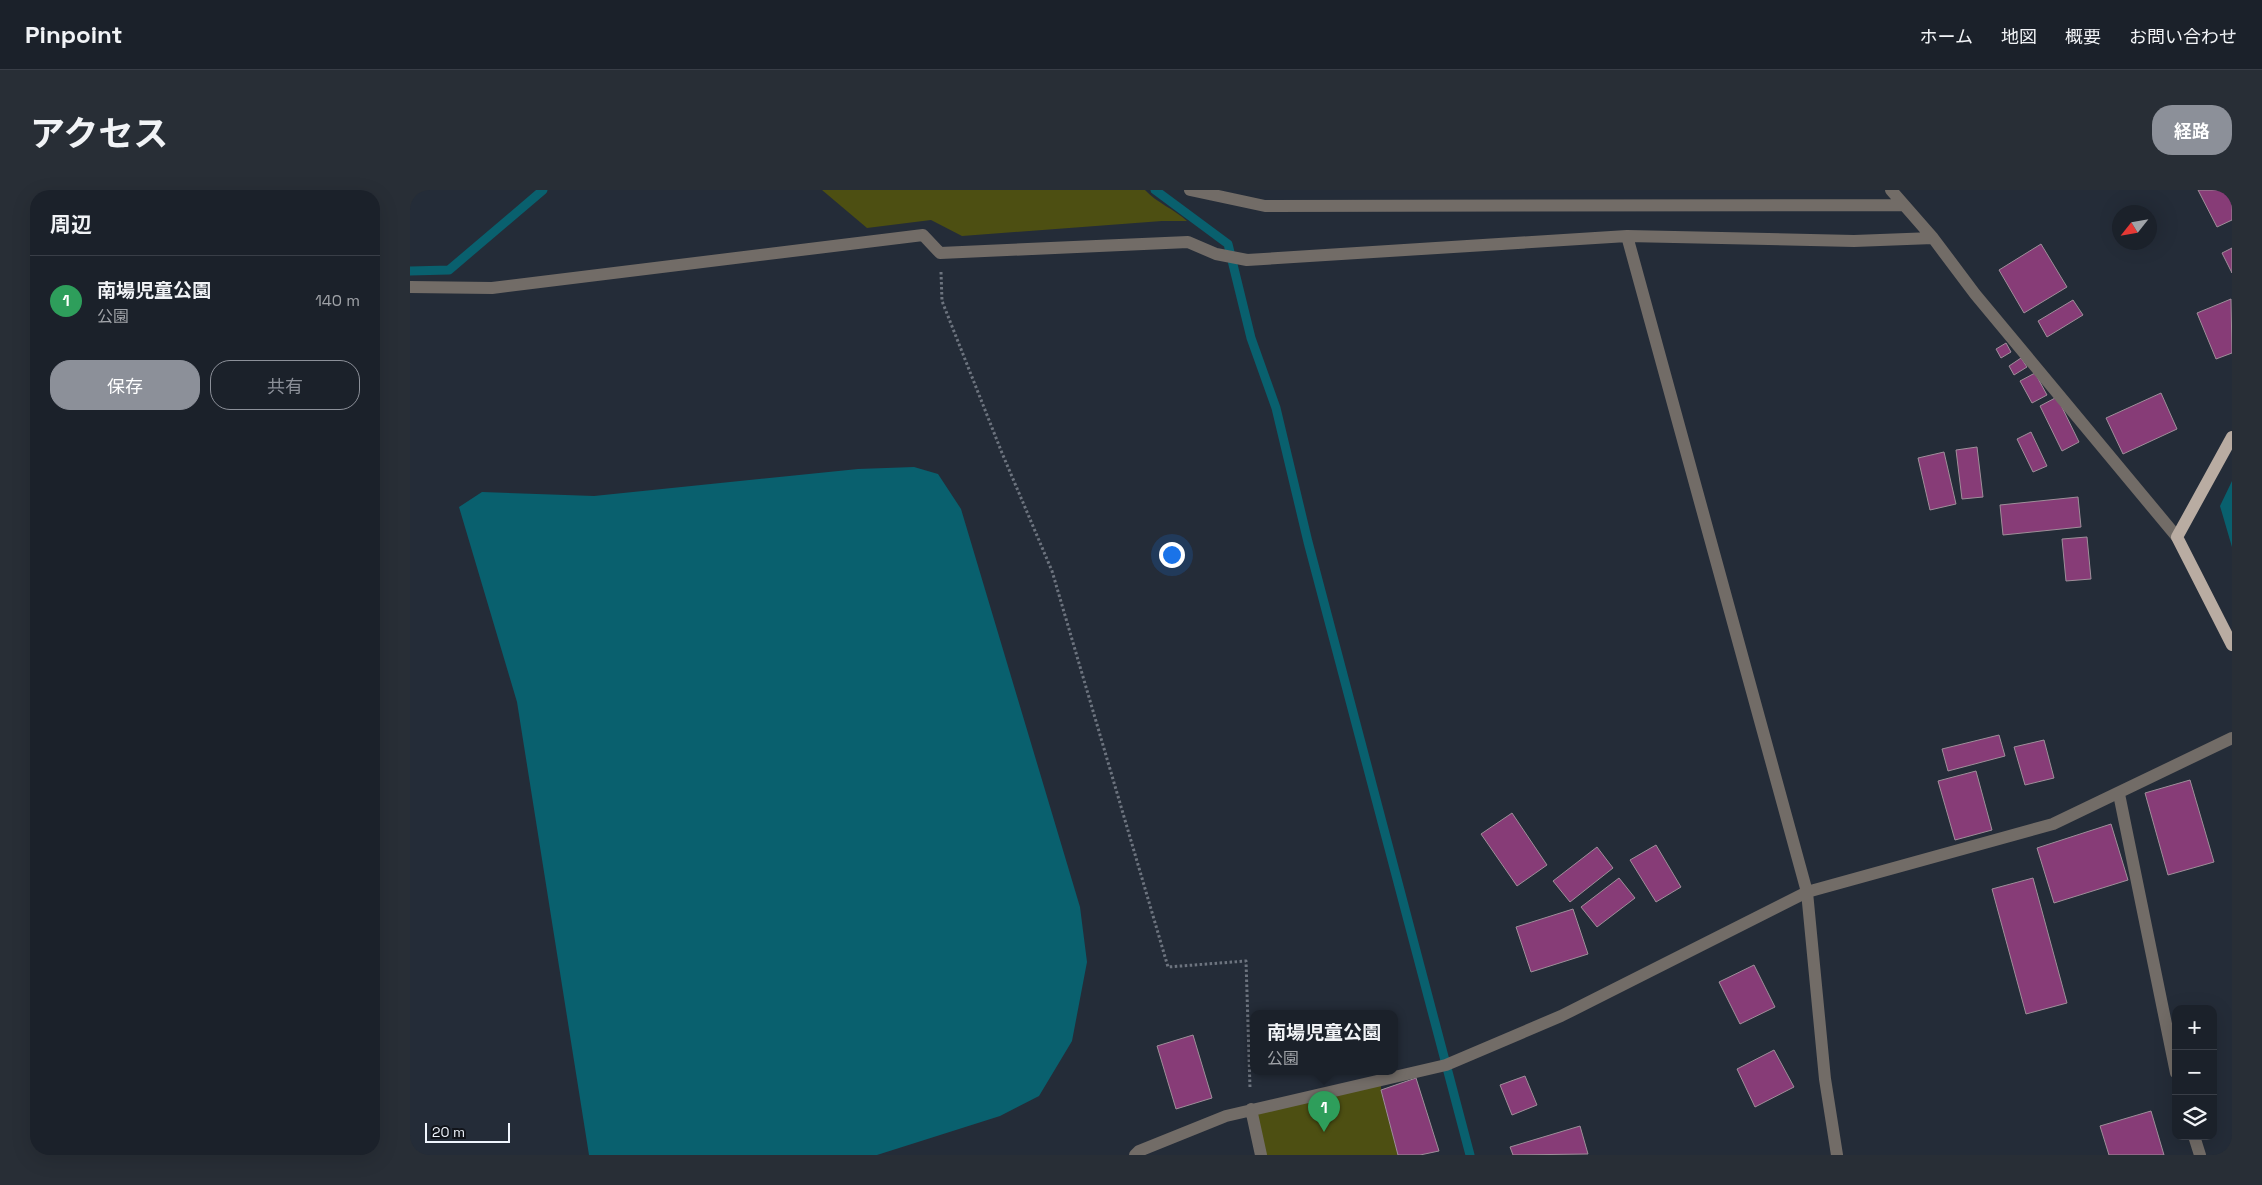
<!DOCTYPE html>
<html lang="ja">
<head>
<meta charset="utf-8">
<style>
  body { margin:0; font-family:"Space Grotesk","Noto Sans JP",sans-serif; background:#282e36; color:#f1f3f6 }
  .controls { position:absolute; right:15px; bottom:15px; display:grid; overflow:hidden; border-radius:10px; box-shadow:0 5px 20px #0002 }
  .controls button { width:45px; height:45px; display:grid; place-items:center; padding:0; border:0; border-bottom:1px solid #393e47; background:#1b212a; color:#f1f3f6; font:25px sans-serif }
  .compass { position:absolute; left:1702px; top:15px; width:45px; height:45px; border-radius:50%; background:#1b212a; box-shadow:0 5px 20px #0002; rotate:239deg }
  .scale { position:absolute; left:15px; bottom:12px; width:85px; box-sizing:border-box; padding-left:5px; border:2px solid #f0f5fd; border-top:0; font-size:14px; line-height:18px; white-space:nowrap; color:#f0f5fd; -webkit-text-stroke:4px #11141a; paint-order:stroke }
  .you { position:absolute; left:761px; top:364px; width:18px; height:18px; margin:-12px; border:4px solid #fff; border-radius:50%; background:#1a73e8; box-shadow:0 0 0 8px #1a73e833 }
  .badge { display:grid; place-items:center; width:32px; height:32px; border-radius:50%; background:#8c9099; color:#fff; font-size:16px; font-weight:700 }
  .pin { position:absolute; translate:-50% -41px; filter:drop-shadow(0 1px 2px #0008) }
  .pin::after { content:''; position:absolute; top:26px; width:18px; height:15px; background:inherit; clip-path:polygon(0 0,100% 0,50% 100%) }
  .popup { position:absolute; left:840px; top:820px; width:148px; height:65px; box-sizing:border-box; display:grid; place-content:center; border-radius:10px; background:#1b212a; filter:drop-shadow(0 1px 4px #0005); font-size:16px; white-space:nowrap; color:#a0a3a8 }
  .popup b { font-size:19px; color:#f1f3f6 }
  .popup::after { content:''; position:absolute; left:50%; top:100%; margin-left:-10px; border:10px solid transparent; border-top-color:#1b212a }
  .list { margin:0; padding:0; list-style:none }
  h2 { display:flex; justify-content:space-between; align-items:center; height:65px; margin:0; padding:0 20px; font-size:21px }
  h2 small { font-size:16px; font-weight:400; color:#a0a3a8 }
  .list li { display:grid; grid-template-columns:32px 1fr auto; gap:15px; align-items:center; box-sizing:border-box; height:90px; padding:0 20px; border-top:1px solid #393e47 }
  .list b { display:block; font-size:19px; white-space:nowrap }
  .list p { margin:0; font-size:16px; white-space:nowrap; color:#a0a3a8 }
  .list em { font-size:16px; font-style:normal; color:#a0a3a8 }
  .actions { display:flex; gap:10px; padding:15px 20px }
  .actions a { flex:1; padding:11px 0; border:1px solid #8c9099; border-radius:20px; text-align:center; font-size:18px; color:#8c9099 }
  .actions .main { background:#8c9099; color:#fff }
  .icon { flex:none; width:28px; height:28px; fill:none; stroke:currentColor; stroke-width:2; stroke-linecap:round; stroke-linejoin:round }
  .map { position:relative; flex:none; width:1822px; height:965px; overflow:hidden; border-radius:20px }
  header { display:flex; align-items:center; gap:30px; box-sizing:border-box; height:70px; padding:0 25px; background:#1b212a; border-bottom:1px solid #393e47 }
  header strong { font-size:24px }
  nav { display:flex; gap:28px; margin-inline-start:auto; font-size:18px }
  .intro { display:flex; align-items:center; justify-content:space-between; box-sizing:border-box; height:120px; padding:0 30px }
  h1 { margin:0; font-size:35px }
  .button { padding:12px 22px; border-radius:20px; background:#8c9099; color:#fff; font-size:18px; font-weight:700 }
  main { display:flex; gap:30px; padding:0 30px }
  aside { flex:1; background:#1b212a; border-radius:20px; box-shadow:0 5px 20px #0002 }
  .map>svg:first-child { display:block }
  .green { fill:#4d4f12 }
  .water { fill:#09606e }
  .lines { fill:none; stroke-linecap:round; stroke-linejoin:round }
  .stream { stroke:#09606e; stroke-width:9 }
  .building { fill:#873c77; stroke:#9f8f9a }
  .path { stroke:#6d747f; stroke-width:3; stroke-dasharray:2.5 2.5; stroke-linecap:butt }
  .minor { stroke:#726c67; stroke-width:12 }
  .major { stroke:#b9aca2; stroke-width:12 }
</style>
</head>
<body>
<header>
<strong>Pinpoint</strong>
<nav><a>ホーム</a><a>地図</a><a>概要</a><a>お問い合わせ</a></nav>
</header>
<div class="intro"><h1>アクセス</h1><a class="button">経路</a></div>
<main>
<aside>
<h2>周辺<small></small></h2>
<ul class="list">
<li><span class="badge" style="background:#2e9e5b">1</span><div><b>南場児童公園</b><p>公園</p></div><em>140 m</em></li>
</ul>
<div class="actions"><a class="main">保存</a><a>共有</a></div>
</aside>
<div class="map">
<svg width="1822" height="965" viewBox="0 0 1822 965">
  <rect width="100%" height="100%" fill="#242c38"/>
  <!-- green -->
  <path class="green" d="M 412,0 L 735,0 C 747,13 764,19 777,31 L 752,31 L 552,46 L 521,30 L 457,38 Z
    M 971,889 L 971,901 L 988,965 L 851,965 L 841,919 Z"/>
  <!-- water -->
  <path class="water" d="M 504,277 L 528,284 L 551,319 L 670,717 L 677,772 L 662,851 L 629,906 L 590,926 L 467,965 L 179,965 L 107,512 L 49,317 L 72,302 L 184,306 L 448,279 Z
    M 1822,291 L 1822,357 L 1810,316 Z"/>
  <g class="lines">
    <!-- stream -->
    <path class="stream" d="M 745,0 L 818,54 L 841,148 L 866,218 L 898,352 L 1060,965
      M 0,81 L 39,80 L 133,0"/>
  </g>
  <!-- building -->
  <path class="building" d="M 1788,0 L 1817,0 L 1822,10 L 1822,30 L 1807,37 Z
    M 1631,54 L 1657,97 L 1614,123 L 1589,80 Z
    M 1822,58 L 1822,83 L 1812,63 Z
    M 1821,109 L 1822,163 L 1806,169 L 1787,123 Z
    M 1663,110 L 1673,125 L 1637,147 L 1628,131 Z
    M 1596,153 L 1601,162 L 1591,168 L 1586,159 Z
    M 1611,168 L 1617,177 L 1604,185 L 1599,176 Z
    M 1625,183 L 1637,205 L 1622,213 L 1610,191 Z
    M 1751,203 L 1767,239 L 1713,264 L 1696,228 Z
    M 1647,207 L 1669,252 L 1652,261 L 1630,216 Z
    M 1621,242 L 1637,276 L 1623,282 L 1607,249 Z
    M 1567,257 L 1573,307 L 1552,309 L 1546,260 Z
    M 1534,262 L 1546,314 L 1520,320 L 1508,268 Z
    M 1668,307 L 1671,337 L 1593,345 L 1590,315 Z
    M 1677,347 L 1681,389 L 1656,391 L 1652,349 Z
    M 1589,545 L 1595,566 L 1538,581 L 1532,559 Z
    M 1634,550 L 1644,588 L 1615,595 L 1604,557 Z
    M 1566,581 L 1582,640 L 1545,650 L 1528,591 Z
    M 1780,590 L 1804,672 L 1758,685 L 1735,603 Z
    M 1102,623 L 1137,675 L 1107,696 L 1071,644 Z
    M 1701,634 L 1718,690 L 1644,713 L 1627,658 Z
    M 1246,655 L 1271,697 L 1246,712 L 1220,670 Z
    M 1187,657 L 1203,678 L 1160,712 L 1143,691 Z
    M 1209,688 L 1225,708 L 1187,737 L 1171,717 Z
    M 1623,688 L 1657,813 L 1616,824 L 1582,699 Z
    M 1163,719 L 1178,764 L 1121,782 L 1106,737 Z
    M 1344,775 L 1365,817 L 1330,834 L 1309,792 Z
    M 783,845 L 802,908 L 766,919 L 747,856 Z
    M 1364,860 L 1384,897 L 1345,917 L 1327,879 Z
    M 1115,886 L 1127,915 L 1102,925 L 1090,895 Z
    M 1006,888 L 1029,961 L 1010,965 L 988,965 L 971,900 Z
    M 1741,921 L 1754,965 L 1699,965 L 1690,936 Z
    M 1170,936 L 1178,964 L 1103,965 L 1100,957 Z"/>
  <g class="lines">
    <!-- path -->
    <path class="path" d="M 531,82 L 532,111 L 592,263 L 642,381 L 758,777 L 836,771 L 840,898"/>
    <!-- minor -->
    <path class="minor" d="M 780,0 L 855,16 L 1494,15
      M 1481,0 L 1523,48 L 1565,104 L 1767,347
      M 1217,46 L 1397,702 L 1415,889 L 1427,965
      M 0,97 L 82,98 L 513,45 L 530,63 L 778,52 L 806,64 L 837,70 L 1217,46 L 1444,51 L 1523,48
      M 1709,604 L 1766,883
      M 841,919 L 851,965
      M 1784,946 L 1790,965
      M 725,965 L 729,961 L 816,926 L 1036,875 L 1151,826 L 1397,702 L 1643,634 L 1822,548"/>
    <!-- major -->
    <path class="major" d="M 1822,247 L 1767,347 L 1822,455"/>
  </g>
</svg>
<div class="controls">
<button>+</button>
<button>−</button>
<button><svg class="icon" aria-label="layers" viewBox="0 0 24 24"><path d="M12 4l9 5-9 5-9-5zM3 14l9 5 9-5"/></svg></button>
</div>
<svg class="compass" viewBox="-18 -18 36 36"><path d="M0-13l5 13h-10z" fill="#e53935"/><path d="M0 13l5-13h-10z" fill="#a0a3a8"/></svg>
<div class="scale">20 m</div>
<div class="you"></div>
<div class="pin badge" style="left:914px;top:942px;background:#2e9e5b">1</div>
<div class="popup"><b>南場児童公園</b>公園</div>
</div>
</main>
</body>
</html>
